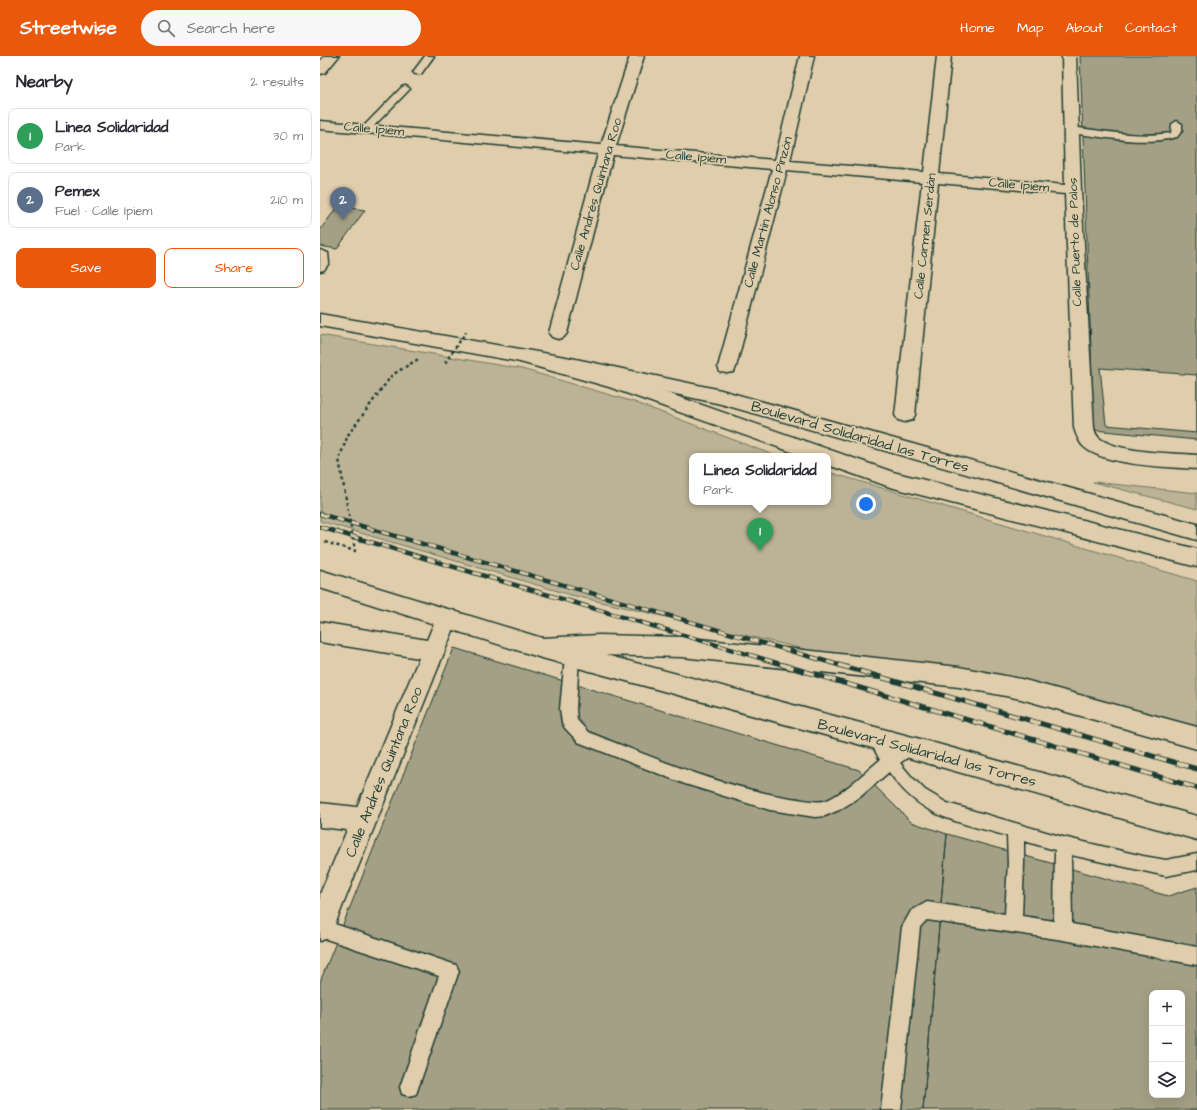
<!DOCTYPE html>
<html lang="en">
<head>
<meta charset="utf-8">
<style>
  body { margin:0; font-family:"Architects Daughter",sans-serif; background:#f7f7f7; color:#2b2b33 }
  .controls { position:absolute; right:12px; bottom:12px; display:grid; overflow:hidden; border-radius:8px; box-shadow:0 4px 16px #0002 }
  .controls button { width:36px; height:36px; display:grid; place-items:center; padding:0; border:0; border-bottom:1px solid #e1e1e2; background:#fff; color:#2b2b33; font:20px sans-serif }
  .you { position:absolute; left:546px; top:448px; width:14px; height:14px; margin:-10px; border:3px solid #fff; border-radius:50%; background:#1a73e8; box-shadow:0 0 0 6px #1a73e833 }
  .badge { display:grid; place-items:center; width:26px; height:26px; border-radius:50%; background:#ea580c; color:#fff; font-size:13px; font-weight:700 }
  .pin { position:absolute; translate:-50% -33px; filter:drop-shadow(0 1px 2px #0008) }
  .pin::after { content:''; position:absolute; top:21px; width:14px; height:12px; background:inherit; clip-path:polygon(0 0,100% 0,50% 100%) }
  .popup { position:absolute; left:369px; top:397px; width:142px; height:52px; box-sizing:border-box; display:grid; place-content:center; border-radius:8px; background:#fff; filter:drop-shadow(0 1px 3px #0005); font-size:13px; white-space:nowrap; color:#7c7c81 }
  .popup b { font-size:15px; color:#2b2b33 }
  .popup::after { content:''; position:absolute; left:50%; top:100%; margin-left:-8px; border:8px solid transparent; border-top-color:#fff }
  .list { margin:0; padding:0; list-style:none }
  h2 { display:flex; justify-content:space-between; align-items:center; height:52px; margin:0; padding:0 16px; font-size:17px }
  h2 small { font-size:13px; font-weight:400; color:#7c7c81 }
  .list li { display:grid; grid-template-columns:26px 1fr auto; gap:12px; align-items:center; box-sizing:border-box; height:56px; margin:0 8px 8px; padding:0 8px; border:1px solid #e1e1e2; border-radius:8px }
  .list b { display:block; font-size:15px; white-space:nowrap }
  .list p { margin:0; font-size:13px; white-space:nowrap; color:#7c7c81 }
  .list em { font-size:13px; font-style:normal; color:#7c7c81 }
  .actions { display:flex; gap:8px; padding:12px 16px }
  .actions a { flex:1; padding:9px 0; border:1px solid #ea580c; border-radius:8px; text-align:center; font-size:14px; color:#ea580c }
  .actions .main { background:#ea580c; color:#fff }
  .icon { flex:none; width:22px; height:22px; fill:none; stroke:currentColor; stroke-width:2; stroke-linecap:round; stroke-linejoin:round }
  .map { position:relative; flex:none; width:877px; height:1054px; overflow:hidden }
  header { display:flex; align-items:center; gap:24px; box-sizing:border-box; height:56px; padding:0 20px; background:#ea580c; color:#fff }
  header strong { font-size:19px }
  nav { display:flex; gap:22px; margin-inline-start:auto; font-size:14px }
  .search { width:280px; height:36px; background:#f7f7f7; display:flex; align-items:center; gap:10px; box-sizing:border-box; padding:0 14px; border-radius:22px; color:#7c7c81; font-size:15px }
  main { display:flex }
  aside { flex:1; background:#fff }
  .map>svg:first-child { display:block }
  .green { fill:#bcb396; stroke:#6e7865 }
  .building { fill:#a4a086; stroke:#1f3d34; fill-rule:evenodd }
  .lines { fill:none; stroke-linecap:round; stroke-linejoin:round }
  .lane-casing { stroke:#1f3d34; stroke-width:3 }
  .street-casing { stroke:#1f3d34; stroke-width:3 }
  .secondary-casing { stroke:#1f3d34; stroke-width:3 }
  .highway-casing { stroke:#1f3d34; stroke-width:3 }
  .path { stroke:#1f3d34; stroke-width:2.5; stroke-dasharray:3 3; stroke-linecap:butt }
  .lane { fill:#dfcdab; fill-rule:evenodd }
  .street { fill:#dfcdab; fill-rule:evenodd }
  .secondary { fill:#dfcdab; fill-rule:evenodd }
  .highway { fill:#dfcdab; fill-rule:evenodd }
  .rail-far1-casing { stroke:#1f3d34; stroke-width:4.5 }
  .rail-casing { stroke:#1f3d34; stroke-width:5 }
  .rail-far1 { stroke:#dfcdab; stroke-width:3; stroke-dasharray:8; stroke-linecap:butt }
  .rail { stroke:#dfcdab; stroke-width:3.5; stroke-dasharray:11; stroke-linecap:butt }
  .path-bridge { stroke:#1f3d34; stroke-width:2.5; stroke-dasharray:3 3; stroke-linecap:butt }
  .labels { text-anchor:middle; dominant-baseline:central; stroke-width:3.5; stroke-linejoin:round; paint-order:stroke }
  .far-street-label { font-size:13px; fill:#1f3d34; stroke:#dfcdab }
  .street-label { font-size:15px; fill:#1f3d34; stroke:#dfcdab }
</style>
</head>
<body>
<header>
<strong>Streetwise</strong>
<div class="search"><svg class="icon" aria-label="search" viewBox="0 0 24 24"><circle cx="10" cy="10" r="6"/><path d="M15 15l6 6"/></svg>Search here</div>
<nav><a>Home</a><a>Map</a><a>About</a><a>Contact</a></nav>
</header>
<main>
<aside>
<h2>Nearby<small>2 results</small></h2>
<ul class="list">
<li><span class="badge" style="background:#2e9e5b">1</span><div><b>Linea Solidaridad</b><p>Park</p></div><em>30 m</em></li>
<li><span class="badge" style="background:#5c6f8a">2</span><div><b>Pemex</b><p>Fuel · Calle Ipiem</p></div><em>210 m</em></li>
</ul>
<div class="actions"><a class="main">Save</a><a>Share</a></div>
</aside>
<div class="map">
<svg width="877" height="1054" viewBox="0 0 877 1054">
  <rect width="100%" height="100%" fill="#dfcdab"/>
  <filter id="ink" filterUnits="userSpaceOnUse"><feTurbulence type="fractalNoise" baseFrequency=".025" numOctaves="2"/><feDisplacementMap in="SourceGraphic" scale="8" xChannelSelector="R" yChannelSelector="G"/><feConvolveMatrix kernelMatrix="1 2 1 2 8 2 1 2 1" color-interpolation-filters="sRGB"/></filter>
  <g filter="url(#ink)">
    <!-- green -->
    <path class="green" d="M 0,279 L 202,313 L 314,346 L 456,400 L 372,400 L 372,446 L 508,446 L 508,416 L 877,525 L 877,684 L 251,539 L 0,465 Z
      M 773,426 L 877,437 L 877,453 Z"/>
    <!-- building -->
    <path class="building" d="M 760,0 L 877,0 L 877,384 L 774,374 Z
      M 18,150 L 45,154 L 17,193 L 0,190 L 0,174 Z
      M 780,312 L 877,319 L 877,377 L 786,369 Z
      M 134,592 L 539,714 L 591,766 L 627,778 L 603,1054 L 0,1054 L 0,926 Z
      M 627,778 L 848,840 L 877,831 L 877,1054 L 603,1054 ZM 832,937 L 862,937 L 862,1039 L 832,1039 Z"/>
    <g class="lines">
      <defs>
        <path id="lane" d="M 105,0 L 114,0 L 101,18 L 95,18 L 93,16 Z
          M 85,30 L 88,31 L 90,33 L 88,35 L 49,75 L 43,75 L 41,73 L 43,71 L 82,31 Z
          M 857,65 L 862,68 L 862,75 L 857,81 C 823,90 786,81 751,77 L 746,74 L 751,71 C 784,75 818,82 851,77 L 852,68 Z
          M 0,194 L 8,197 L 9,207 L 4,214 L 0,215 Z
          M 252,595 L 257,597 L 259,601 L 256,653 L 257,664 L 268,676 C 334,702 401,731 471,742 C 482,743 493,747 504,745 C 520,741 547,714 560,704 L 549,683 L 552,678 L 557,676 L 562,678 L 572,694 L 589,684 L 595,686 L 597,691 L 595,696 L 580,707 L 591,720 L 605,734 L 627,747 L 743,781 L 823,800 L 846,804 L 877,798 L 877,814 L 846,820 L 751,799 L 752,868 L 877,891 L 877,909 L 743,884 L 607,864 L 600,871 L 581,1054 L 561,1054 L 582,871 L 591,855 L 607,846 L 685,858 L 688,807 L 687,780 C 636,765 601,762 569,716 L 540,741 L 519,754 L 505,760 L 495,761 L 450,754 L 365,728 L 258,686 L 245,672 L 242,667 L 240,653 L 245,601 L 247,597 ZM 704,785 L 735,794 L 734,865 L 702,860 L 704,807 Z
          M 0,863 L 136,909 L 139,915 L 96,1038 L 89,1040 L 82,1038 L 80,1031 L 119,920 L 0,881 Z"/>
        <path id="street" d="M 5,0 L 19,0 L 5,17 L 0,18 L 0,5 Z
          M 310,0 L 324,0 L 296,90 L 455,104 L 480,0 L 494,0 L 470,105 L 604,116 L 617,0 L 631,0 L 619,118 L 745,129 L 742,0 L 756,0 L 761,134 L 774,372 C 775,377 777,381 782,384 C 803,397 852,397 877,399 L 877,413 C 849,411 781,410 762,389 C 758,384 756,378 754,372 L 745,138 L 618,127 L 595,359 L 592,364 L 585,366 L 578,364 L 575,359 L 602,126 L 467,114 L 416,311 L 414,316 L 407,317 L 400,316 L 398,311 L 452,113 L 293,99 L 247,277 L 244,281 L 238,283 L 232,281 L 229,277 L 278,98 L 0,73 L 0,65 L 281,89 Z
          M 127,553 L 135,555 L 138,562 L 10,881 L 0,885 L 0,838 L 27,774 L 0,771 L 0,747 L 37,751 L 99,602 L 0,586 L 0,566 L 107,584 L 119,555 Z"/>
        <path id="secondary" d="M 0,258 L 251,302 L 401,334 L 877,468 L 877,484 L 401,348 L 251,315 L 0,270 Z
          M 0,514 L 222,582 L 589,680 L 877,760 L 877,784 L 589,702 L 222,602 L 0,532 Z"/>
        <path id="highway" d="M 200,294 L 302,321 L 573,416 L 877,493 L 877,511 L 570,431 L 508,409 L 508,400 L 483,400 L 289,331 L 193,304 L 191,300 L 193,296 Z
          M 279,579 L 362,581 L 639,611 L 701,623 L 877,671 L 877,693 L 701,643 L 639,631 L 362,601 L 279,599 L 222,602 L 214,599 L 211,592 L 214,585 L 222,582 Z"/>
      </defs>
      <!-- lane casing -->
      <use href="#lane" class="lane-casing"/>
      <!-- street casing -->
      <use href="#street" class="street-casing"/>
      <!-- secondary casing -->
      <use href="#secondary" class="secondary-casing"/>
      <!-- highway casing -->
      <use href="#highway" class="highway-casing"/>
      <!-- path -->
      <path class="path" d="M 5,486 L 35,495 L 19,403 L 28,379 L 72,319 L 100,302"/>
      <!-- lane -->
      <use href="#lane" class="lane"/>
      <!-- street -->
      <use href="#street" class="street"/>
      <!-- secondary -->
      <use href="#secondary" class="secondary"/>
      <!-- highway -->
      <use href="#highway" class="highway"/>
      <defs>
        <path id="rail-far1" d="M 0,458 L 522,610
          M 0,471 L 467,610"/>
        <path id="rail" d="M 463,609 L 877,732
          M 519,609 L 877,713"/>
      </defs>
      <!-- rail-far1 casing -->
      <use href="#rail-far1" class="rail-far1-casing"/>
      <!-- rail casing -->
      <use href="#rail" class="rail-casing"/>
      <!-- rail-far1 -->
      <use href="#rail-far1" class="rail-far1"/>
      <!-- rail -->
      <use href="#rail" class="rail"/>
      <!-- path-bridge -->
      <path class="path-bridge" d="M 125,307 L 146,276"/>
    </g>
  </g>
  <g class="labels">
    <!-- far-street labels -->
    <g class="far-street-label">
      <text transform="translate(54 73) rotate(5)">Calle Ipiem</text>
      <text transform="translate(376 101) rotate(5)">Calle Ipiem</text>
      <text transform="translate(699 129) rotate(5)">Calle Ipiem</text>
      <text transform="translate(276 138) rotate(-74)">Calle Andrés Quintana Roo</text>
      <text transform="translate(448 156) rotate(-75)">Calle Martín Alonso Pinzón</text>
      <text transform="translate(605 180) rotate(-84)">Calle Carmen Serdán</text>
      <text transform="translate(755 186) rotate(-92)">Calle Puerto de Palos</text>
    </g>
    <!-- street labels -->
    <g class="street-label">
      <text transform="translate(540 381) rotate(16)">Boulevard Solidaridad las Torres</text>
      <text transform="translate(607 697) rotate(15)">Boulevard Solidaridad las Torres</text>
      <text transform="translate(64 716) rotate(-68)">Calle Andrés Quintana Roo</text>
    </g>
  </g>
</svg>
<div class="controls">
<button>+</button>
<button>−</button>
<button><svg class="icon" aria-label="layers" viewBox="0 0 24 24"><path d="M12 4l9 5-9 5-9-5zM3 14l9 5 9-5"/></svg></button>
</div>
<div class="you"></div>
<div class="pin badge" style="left:440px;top:495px;background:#2e9e5b">1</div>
<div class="popup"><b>Linea Solidaridad</b>Park</div>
<div class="pin badge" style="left:23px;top:164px;background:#5c6f8a">2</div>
</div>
</main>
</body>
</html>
